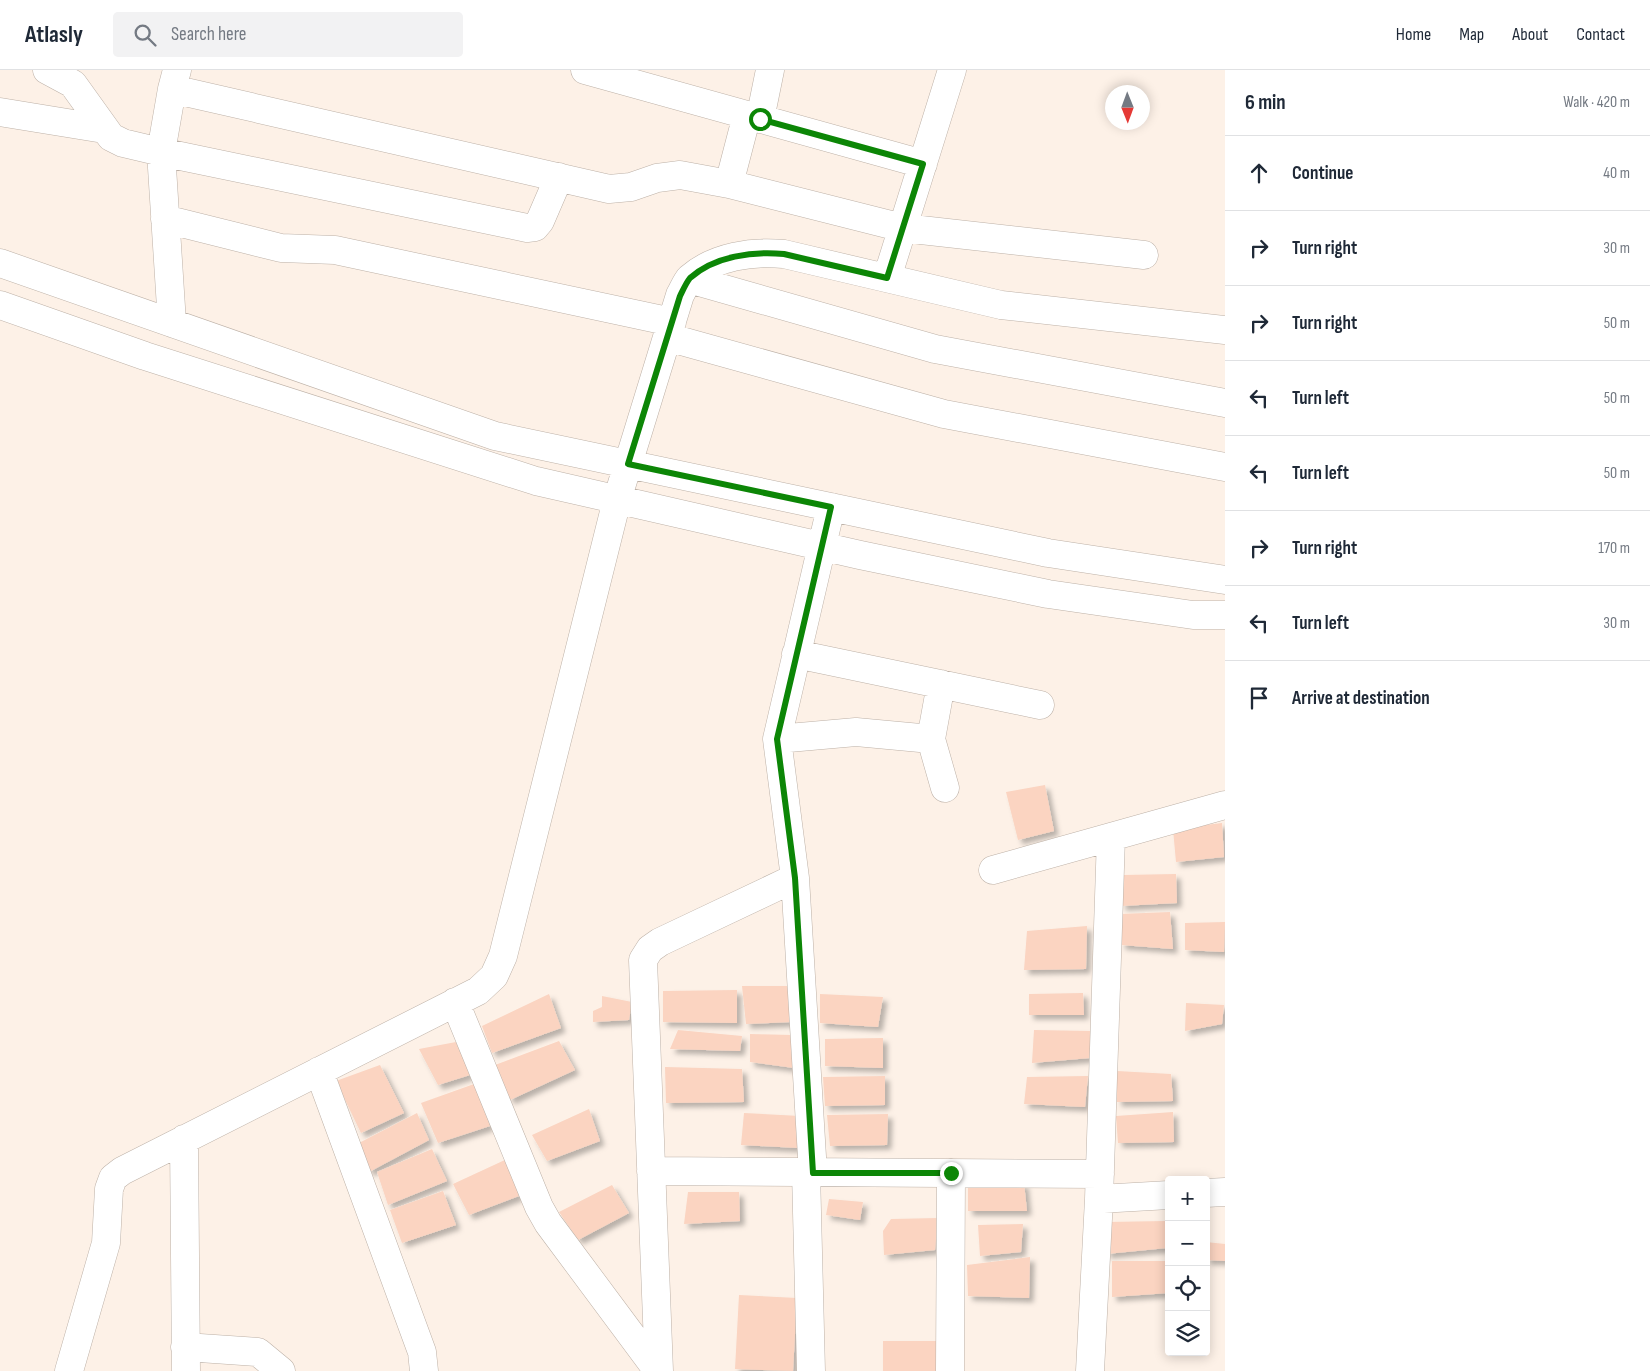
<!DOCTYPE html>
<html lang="en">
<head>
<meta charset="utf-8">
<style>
  body { margin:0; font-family:"Sofia Sans Condensed",sans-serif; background:#f2f2f3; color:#1f2937 }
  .controls { position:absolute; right:15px; bottom:15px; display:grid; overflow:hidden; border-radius:5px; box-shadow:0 2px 12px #0003 }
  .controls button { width:45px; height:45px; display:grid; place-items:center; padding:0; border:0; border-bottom:1px solid #e0e1e3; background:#fff; color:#1f2937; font:25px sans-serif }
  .compass { position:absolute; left:1105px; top:15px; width:45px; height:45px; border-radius:50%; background:#fff; box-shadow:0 2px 12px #0003; rotate:179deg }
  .stop { position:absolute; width:15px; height:15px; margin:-11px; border:4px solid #0c8606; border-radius:50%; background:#fff }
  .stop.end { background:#0c8606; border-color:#fff; box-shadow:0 1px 5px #0008 }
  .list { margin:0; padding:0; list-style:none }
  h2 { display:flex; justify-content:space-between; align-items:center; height:65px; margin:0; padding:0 20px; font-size:21px }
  h2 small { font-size:16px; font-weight:400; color:#747a83 }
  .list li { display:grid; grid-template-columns:32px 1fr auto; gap:15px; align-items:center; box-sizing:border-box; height:75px; padding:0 20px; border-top:1px solid #e0e1e3 }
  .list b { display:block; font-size:19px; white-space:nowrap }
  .list em { font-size:16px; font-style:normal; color:#747a83 }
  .icon { flex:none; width:28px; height:28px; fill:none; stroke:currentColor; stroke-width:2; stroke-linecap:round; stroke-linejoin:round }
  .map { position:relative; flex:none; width:1225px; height:1301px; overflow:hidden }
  header { display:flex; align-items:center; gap:30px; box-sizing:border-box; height:70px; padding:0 25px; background:#fff; border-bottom:1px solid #e0e1e3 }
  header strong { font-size:24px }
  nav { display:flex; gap:28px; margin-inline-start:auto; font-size:18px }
  .search { width:350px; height:45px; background:#f2f2f3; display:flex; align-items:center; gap:12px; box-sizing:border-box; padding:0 18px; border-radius:5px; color:#747a83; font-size:19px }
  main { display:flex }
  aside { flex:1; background:#fff }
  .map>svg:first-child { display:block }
  .building { fill:#fbd4c1; filter:url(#shadow) }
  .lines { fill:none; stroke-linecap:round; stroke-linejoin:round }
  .minor-casing { stroke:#bdb1a7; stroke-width:29 }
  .minor { stroke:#fff; stroke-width:28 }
  .route { stroke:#0c8606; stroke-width:6 }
</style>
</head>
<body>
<header>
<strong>Atlasly</strong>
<div class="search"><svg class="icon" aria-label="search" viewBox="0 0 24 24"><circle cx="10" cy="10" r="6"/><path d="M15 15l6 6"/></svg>Search here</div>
<nav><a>Home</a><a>Map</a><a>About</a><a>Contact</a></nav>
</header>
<main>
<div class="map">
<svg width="1225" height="1301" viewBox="0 0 1225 1301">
  <defs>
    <filter id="shadow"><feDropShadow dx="4.5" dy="4.5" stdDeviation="2.5" flood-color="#0004"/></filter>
  </defs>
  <rect width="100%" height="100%" fill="#fdf1e7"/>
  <!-- building -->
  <path class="building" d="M 1045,715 L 1054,761 L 1018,770 L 1006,722 Z
    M 1222,753 L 1224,787 L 1176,792 L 1173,759 Z
    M 1176,804 L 1177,833 L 1121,836 L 1123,805 Z
    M 1170,842 L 1173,879 L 1121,875 L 1120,844 Z
    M 1225,852 L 1224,882 L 1185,880 L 1185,853 Z
    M 1087,856 L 1086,899 L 1024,900 L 1027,861 Z
    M 742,916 L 789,916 L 791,952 L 746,954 Z
    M 737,920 L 737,953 L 663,952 L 663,921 Z
    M 1083,923 L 1084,945 L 1029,945 L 1029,924 Z
    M 549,924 L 561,958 L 492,983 L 482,956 Z
    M 820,924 L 883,927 L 878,957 L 820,953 Z
    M 602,926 L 632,932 L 629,950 L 593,952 L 593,941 L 602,937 Z
    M 1186,933 L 1224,935 L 1222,954 L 1185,961 Z
    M 678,960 L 742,966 L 740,981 L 670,979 Z
    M 1034,960 L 1091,961 L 1090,988 L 1032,993 Z
    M 750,964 L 793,965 L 794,998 L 750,992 Z
    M 883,968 L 883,998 L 825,996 L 825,969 Z
    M 559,971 L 575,1000 L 510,1030 L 495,995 Z
    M 456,972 L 470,1005 L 438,1015 L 419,979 Z
    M 380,995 L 404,1043 L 361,1063 L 336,1011 Z
    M 665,997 L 742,999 L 744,1032 L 666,1033 Z
    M 1117,1001 L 1171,1004 L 1173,1031 L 1117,1032 Z
    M 885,1006 L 885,1035 L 825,1036 L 823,1007 Z
    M 1088,1006 L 1085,1037 L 1024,1034 L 1027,1007 Z
    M 474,1014 L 490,1056 L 438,1073 L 421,1033 Z
    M 589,1039 L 600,1071 L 547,1091 L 532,1065 Z
    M 1173,1042 L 1174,1072 L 1118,1073 L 1116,1046 Z
    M 417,1043 L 429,1070 L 369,1102 L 359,1073 Z
    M 744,1043 L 800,1046 L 798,1078 L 741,1075 Z
    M 888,1044 L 887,1075 L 830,1076 L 827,1045 Z
    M 432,1079 L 447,1111 L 388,1135 L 377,1102 Z
    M 507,1089 L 519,1126 L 469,1145 L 453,1114 Z
    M 1024,1113 L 1027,1141 L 968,1141 L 968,1115 Z
    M 612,1115 L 629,1143 L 578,1170 L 559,1142 Z
    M 443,1121 L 456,1155 L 402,1173 L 390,1140 Z
    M 688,1122 L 739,1122 L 740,1151 L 684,1154 Z
    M 829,1129 L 863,1132 L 860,1150 L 826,1145 Z
    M 938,1148 L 935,1180 L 884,1185 L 883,1161 L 891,1149 Z
    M 1166,1151 L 1167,1178 L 1106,1184 L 1106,1152 Z
    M 1023,1154 L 1021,1182 L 980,1186 L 978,1155 Z
    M 1206,1172 L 1225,1174 L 1225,1191 L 1206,1190 Z
    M 1030,1187 L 1029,1228 L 968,1226 L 967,1195 Z
    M 1112,1191 L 1169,1191 L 1169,1223 L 1112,1227 Z
    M 739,1225 L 797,1228 L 793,1301 L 735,1299 Z
    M 883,1271 L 941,1271 L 941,1301 L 883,1301 Z"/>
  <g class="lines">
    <defs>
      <path id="minor" d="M 47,0 L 73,14 L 111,67 L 123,73 L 161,82 L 527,158 L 535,157 L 540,151 L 559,107
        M 585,0 L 923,94
        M 172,19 L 609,119 L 631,117 L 657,108 L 680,105 L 729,114 L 903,158 L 1144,185
        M 0,42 L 104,59
        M 760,49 L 770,0
        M 729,114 L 747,45
        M 165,149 L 281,178 L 335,180 L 672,252
        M 0,193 L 495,366 L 1048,483 L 1225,510
        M 887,208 L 952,0
        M 689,209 L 935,279 L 1225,333
        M 0,235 L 145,286 L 536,411 L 860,485 L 1048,524 L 1193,545 L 1225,545
        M 172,253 L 161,82 L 172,19 L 177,0
        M 667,267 L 944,344 L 1225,397
        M 796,584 L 1040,635
        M 941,614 L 931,669 L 945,718
        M 777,669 L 856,662 L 931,669
        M 993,800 L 1225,735
        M 455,932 L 539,1137 L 548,1153 L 658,1301
        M 319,1001 L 422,1282 L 424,1301
        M 184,1069 L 186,1301
        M 651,1101 L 1100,1104
        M 806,1102 L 811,1301
        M 813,1103 L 795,808 L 777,669 L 831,437
        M 1206,1123 L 1225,1122
        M 1099,1129 L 1169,1125
        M 185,1277 L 258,1282 L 281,1301
        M 69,1301 L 106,1173 L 109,1119 L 113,1108 L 122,1101 L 478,921 L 494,906 L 503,886 L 617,430 L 680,225 C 683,220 686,212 690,208 C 715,186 753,181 784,184 L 1001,235 L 1225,260
        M 659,1301 L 643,890 L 650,879 L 660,872 L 795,808
        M 950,1301 L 951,1103
        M 1090,1301 L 1099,1129 L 1111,767"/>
    </defs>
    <!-- minor casing -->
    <use href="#minor" class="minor-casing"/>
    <!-- minor -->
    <use href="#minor" class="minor"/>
  </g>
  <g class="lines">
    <!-- route -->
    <path class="route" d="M 760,49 L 923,94 L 887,208 L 784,184 C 753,181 715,186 690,208 C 686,213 683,220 680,226 L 628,394 L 831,437 L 777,669 L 795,808 L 813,1103 L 951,1103"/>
  </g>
</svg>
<div class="controls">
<button>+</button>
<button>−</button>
<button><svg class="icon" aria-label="locate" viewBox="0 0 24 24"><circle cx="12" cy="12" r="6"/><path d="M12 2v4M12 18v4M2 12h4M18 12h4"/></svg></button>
<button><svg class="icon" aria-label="layers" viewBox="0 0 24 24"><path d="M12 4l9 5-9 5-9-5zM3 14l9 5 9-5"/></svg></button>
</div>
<svg class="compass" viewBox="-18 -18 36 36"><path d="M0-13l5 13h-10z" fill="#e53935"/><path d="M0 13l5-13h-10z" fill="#747a83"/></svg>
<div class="stop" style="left:760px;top:49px"></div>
<div class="stop end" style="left:951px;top:1103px"></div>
</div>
<aside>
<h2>6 min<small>Walk · 420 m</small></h2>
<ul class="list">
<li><svg class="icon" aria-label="ahead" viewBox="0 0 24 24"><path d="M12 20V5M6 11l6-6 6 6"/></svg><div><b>Continue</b></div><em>40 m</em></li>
<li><svg class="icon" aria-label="right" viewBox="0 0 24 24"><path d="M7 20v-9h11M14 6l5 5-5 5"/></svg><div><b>Turn right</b></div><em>30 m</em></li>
<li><svg class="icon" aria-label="right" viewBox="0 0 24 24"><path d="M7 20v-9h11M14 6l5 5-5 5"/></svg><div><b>Turn right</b></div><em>50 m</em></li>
<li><svg class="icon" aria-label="left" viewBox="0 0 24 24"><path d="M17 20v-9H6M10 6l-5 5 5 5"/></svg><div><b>Turn left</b></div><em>50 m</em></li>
<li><svg class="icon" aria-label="left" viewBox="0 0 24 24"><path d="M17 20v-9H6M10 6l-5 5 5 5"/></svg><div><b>Turn left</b></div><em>50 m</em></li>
<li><svg class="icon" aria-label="right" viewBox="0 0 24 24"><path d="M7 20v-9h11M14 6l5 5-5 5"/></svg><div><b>Turn right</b></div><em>170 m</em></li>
<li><svg class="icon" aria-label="left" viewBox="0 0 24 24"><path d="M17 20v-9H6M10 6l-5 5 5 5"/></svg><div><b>Turn left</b></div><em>30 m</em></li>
<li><svg class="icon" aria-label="arrive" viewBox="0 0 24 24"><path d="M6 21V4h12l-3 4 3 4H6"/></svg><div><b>Arrive at destination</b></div></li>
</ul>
</aside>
</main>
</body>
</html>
